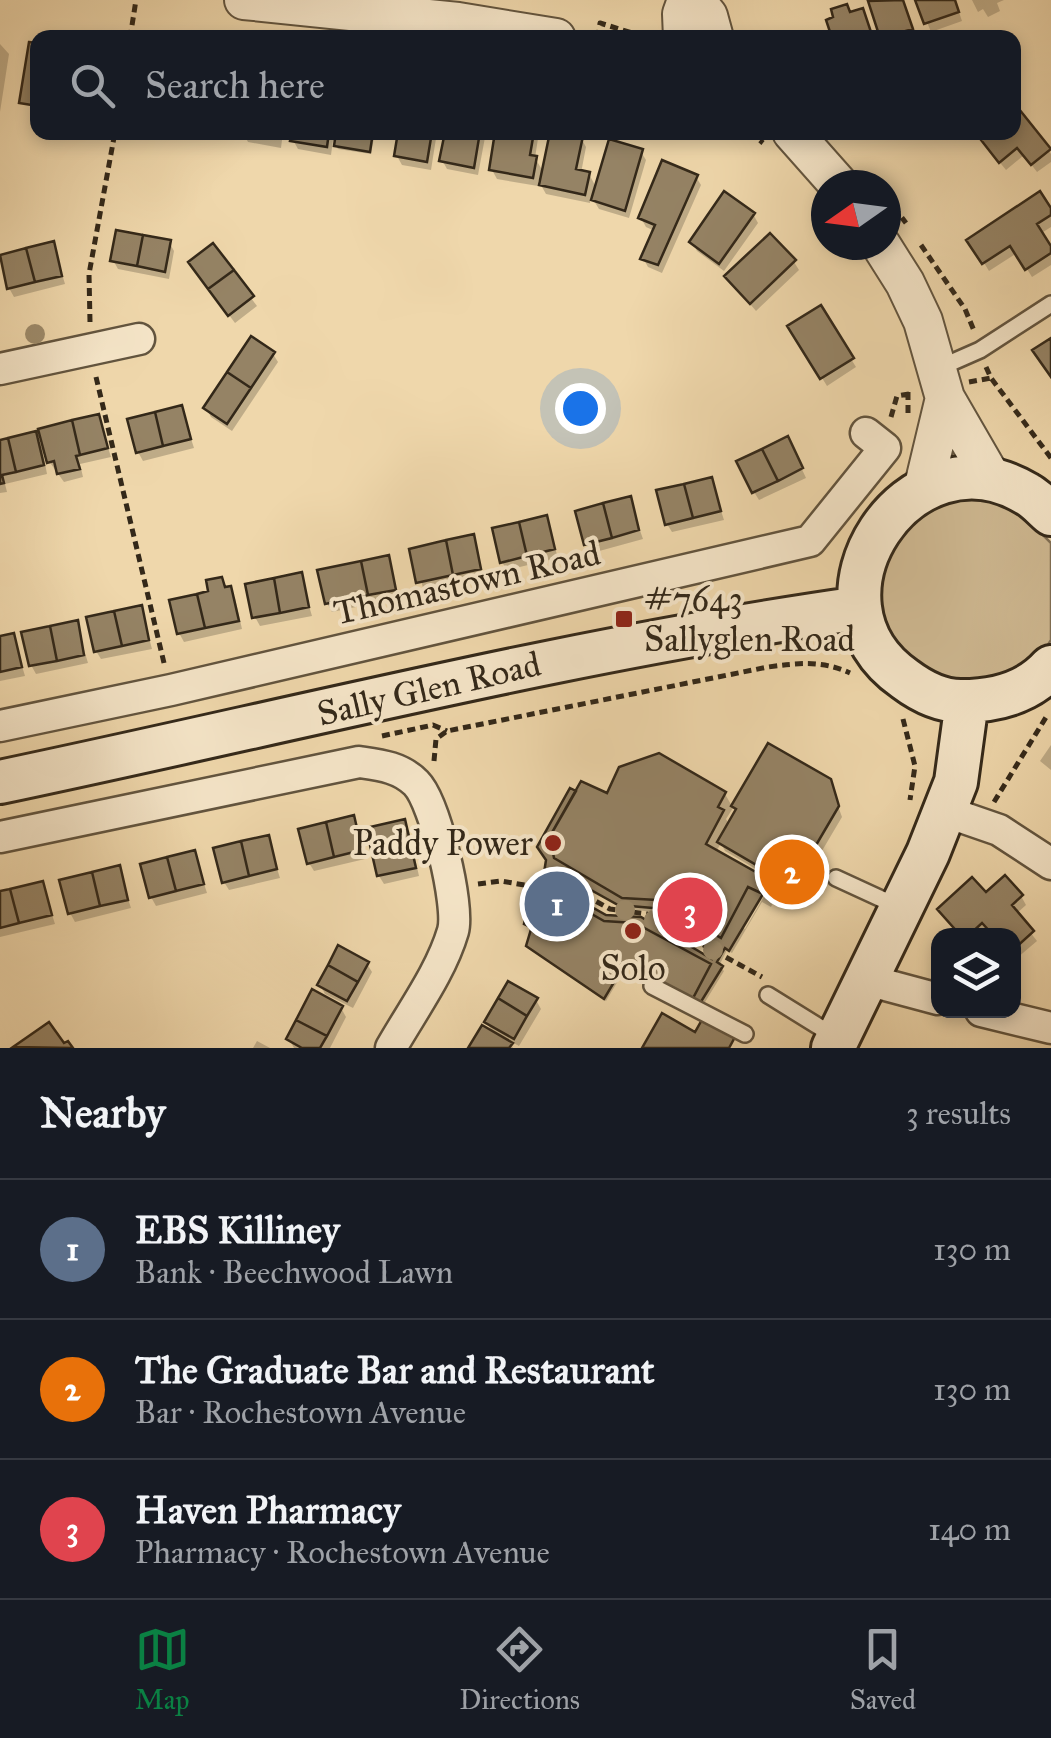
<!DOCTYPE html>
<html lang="en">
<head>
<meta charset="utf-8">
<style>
  body { margin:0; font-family:"IM FELL Great Primer",serif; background:#242831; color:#f1f3f6 }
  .controls { position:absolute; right:30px; bottom:30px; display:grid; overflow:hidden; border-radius:20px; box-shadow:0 5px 15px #0003 }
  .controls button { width:90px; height:90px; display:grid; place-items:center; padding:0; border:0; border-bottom:2px solid #363941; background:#171b24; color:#f1f3f6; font:50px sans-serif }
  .compass { position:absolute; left:811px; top:170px; width:90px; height:90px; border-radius:50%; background:#171b24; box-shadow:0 5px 15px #0003; rotate:256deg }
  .you { position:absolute; left:580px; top:408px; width:35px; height:35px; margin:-25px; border:8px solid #fff; border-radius:50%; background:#1a73e8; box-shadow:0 0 0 15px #1a73e833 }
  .badge { display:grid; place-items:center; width:65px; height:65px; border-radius:50%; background:#0b8043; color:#fff; font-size:32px; font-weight:700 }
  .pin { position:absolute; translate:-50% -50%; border:5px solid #fff; box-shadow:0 2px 10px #0006 }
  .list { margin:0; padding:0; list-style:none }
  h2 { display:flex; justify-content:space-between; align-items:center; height:130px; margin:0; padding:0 40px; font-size:42px }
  h2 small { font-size:32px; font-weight:400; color:#9ea1a6 }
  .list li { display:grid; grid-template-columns:65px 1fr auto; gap:30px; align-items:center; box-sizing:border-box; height:140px; padding:0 40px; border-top:2px solid #363941 }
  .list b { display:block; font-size:38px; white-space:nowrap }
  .list p { margin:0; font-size:32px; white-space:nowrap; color:#9ea1a6 }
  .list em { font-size:32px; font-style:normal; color:#9ea1a6 }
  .icon { flex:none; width:55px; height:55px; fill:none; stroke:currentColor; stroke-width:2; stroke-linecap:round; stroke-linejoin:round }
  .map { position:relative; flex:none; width:1051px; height:1048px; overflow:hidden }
  .search { position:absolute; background:#171b24; box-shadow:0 5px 15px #0003; left:30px; right:30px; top:30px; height:110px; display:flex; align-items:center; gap:25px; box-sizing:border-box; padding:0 35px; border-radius:20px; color:#9ea1a6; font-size:38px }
  .sheet { height:550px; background:#171b24 }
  nav { display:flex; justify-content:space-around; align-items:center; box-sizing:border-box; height:140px; border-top:2px solid #363941; background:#171b24; font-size:28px; color:#9ea1a6 }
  nav a { display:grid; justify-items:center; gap:5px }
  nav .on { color:#0b8043 }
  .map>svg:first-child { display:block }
  .green { fill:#cfb992; stroke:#817056; stroke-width:2.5 }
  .shadow { fill:#0003; fill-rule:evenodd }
  .building { fill:#958365; stroke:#332819; stroke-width:2.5; fill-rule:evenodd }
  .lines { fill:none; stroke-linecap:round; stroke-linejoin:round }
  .service-casing { stroke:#62543e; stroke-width:20 }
  .minor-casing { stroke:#62543e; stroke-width:35 }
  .tertiary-casing { stroke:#62543e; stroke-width:42 }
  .secondary-casing { stroke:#332819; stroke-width:48 }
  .path { stroke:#332819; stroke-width:5; stroke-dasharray:8 5; stroke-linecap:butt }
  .service { stroke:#f5e5c8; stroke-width:15 }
  .minor { stroke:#f5e5c8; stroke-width:30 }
  .tertiary { stroke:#f5e5c8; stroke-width:38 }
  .secondary { stroke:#f5e5c8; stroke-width:42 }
  .tree { fill:#9d8b6b }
  .poi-dot { fill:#8f2418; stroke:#f5e5c8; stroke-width:4 }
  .labels { text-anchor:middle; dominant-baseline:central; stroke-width:8; stroke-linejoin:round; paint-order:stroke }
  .street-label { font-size:35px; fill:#332819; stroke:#f5e5c8 }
  .poi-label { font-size:35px; fill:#332819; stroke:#f5e5c8; text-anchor:start }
</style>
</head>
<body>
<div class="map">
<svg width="1051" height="1048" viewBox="0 0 1051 1048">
  <rect width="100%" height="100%" fill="#efd7ab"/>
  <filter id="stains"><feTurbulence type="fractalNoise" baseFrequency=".002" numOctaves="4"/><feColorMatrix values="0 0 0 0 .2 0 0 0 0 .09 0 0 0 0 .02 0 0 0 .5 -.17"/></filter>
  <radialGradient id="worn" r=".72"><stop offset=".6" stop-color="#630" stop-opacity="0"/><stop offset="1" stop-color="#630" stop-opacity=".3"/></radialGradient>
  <!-- green -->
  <path class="green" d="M 983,498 L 1018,510 L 1051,543 L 1051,640 L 1044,651 L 1031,664 L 981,686 L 926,676 L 886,636 L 876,581 L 898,530 L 945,500 Z"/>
  <!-- shadow -->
  <path class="shadow" d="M 877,0 L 902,0 L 916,38 L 883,38 L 871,2 Z
    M 918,0 L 955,0 L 962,21 L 931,32 Z
    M 972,0 L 1004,0 L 997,3 L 1000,11 L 988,17 L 983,9 L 978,12 Z
    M 0,44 L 9,54 L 0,112 Z
    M 1019,112 L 1051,154 L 1051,162 L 1037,172 L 1024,155 L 1006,170 L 989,149 L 1014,132 L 1014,116 Z
    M 243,132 L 283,132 L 281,148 L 248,142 Z
    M 294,132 L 375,132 L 371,154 L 338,149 L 333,140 L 331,155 L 298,149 L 293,140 Z
    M 401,132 L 437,132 L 431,170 L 402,165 L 397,156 Z
    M 447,132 L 486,132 L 478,175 L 447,169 L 442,160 Z
    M 498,132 L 539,132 L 535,158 L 544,173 L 581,138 L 586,147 L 581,173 L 589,174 L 597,189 L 641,152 L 646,160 L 629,218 L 599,209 L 591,196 L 590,203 L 546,194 L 538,180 L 538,186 L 497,179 L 492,170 Z
    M 960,132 L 979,132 L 964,140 Z
    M 696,177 L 701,185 L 662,273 L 648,267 L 643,258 L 655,231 L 646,227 L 641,218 Z
    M 1051,213 L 1051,227 L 1040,234 L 1051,250 L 1051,265 L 1032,277 L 1017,253 L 989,271 L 970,240 Z
    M 753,214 L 758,223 L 724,271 L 697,251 L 692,242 Z
    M 169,242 L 174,251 L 169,279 L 118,269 L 113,260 Z
    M 53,244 L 65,284 L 14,297 L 9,288 Z
    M 213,246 L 257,306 L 235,323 L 196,271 Z
    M 794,262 L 799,270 L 756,311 L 727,277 Z
    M 820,309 L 856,367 L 827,386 L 791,327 Z
    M 273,354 L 278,362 L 232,431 L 211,417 L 206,408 Z
    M 181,408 L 194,448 L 143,461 L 138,452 Z
    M 98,416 L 111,457 L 80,464 L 83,477 L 64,482 L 43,453 L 47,474 L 5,484 L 7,492 L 0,493 L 0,442 L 34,434 L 45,452 Z
    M 792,448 L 806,478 L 759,500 L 754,492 Z
    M 711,480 L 724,520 L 672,532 L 667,524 Z
    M 629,499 L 643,539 L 592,553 L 587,544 Z
    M 546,518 L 558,558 L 507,570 L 502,562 Z
    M 472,537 L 484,578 L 424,591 L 412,551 Z
    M 388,558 L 399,598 L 332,612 L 327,603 Z
    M 300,575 L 312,616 L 260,626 L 255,617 Z
    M 221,579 L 235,598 L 242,629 L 184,642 L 179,633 Z
    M 141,608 L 152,649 L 101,659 L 96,651 Z
    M 76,623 L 88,663 L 36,674 L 31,665 Z
    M 13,636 L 25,676 L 0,681 L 0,638 Z
    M 1051,745 L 1051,770 L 1040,761 Z
    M 829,781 L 842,817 L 797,893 L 725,851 L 721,843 L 716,852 L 768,882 L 776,896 L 771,907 L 762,902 L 732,953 L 727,950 L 719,966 L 724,971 L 702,1007 L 628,964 L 606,1001 L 529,946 L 535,930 L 527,924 L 544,888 L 548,860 L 608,796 L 725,794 L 733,808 L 726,819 L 730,826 L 737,812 L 734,806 ZM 557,871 L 622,908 L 659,913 L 721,947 L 713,962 L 605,918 L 554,889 ZM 762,891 L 766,893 L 745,929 L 742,927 Z
    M 352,818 L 365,859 L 314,871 L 309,863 Z
    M 404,822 L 409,831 L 419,876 L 384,884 L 379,876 Z
    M 267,837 L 280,878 L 229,890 L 224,882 Z
    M 194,853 L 207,893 L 156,906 L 151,897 Z
    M 118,868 L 131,908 L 75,922 L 70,913 Z
    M 42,883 L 55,924 L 0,937 L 0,894 Z
    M 985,895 L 1021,896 L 1026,905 L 1016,914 L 1037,941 L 1017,958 L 1014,955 L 1014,936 L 994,936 L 988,930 L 982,936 L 961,936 Z
    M 367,964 L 372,972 L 353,1008 L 325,994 L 320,985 Z
    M 536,1000 L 541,1009 L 519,1046 L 508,1040 L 513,1048 L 471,1048 L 483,1028 L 494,1034 L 486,1022 Z
    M 341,1008 L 346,1017 L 330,1048 L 294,1048 L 289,1039 Z
    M 257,1041 L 270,1048 L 253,1048 Z"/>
  <!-- building -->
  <path class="building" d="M 903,0 L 913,29 L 880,38 L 868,1 Z
    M 915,0 L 955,0 L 959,12 L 924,24 Z
    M 847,4 L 850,12 L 863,8 L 873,38 L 832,38 L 826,20 L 833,17 L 831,9 Z
    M 29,42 L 38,43 L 38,106 L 19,103 Z
    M 1019,109 L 1051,149 L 1031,165 L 1017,148 L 999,163 L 981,140 L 990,132 L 1014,132 L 1014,113 Z
    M 292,132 L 329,132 L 327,147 L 290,141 Z
    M 336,132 L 373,132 L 370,152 L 334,146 Z
    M 398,132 L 432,132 L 427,162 L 394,156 Z
    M 445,132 L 480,132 L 474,168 L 439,161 Z
    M 495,132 L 534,132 L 530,155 L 537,156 L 533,178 L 489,170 Z
    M 550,132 L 583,136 L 576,169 L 590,172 L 585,195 L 539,185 Z
    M 609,139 L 643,149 L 625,211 L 591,200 Z
    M 662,160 L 698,175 L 658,265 L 640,259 L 655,225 L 638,218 Z
    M 724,191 L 755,213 L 719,264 L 689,242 Z
    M 1040,191 L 1051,208 L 1051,215 L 1037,224 L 1051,246 L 1051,253 L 1025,270 L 1010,246 L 982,264 L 966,240 Z
    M 116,230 L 143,235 L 137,266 L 110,261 Z
    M 770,233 L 796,260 L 750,304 L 724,276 Z
    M 143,235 L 171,240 L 165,272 L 137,266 Z
    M 54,241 L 62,276 L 35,282 L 26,248 Z
    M 213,243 L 234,270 L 208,289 L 188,262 Z
    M 26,248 L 35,282 L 7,289 L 0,255 Z
    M 234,270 L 254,296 L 228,316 L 208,289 Z
    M 821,305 L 854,358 L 820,379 L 787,326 Z
    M 251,336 L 275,352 L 251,388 L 227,372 Z
    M 1051,338 L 1051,377 L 1032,350 Z
    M 227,372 L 251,388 L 227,424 L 203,408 Z
    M 182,405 L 191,439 L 163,446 L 155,412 Z
    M 155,412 L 163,446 L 136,453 L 127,419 Z
    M 99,414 L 108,448 L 80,455 L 72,420 Z
    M 72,420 L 80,455 L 76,456 L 80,469 L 57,474 L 54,461 L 47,463 L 38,429 Z
    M 36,431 L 44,465 L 16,472 L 8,438 Z
    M 788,436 L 803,468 L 778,481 L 762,449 Z
    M 8,438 L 16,472 L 2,475 L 4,483 L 0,484 L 0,440 Z
    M 762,449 L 778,481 L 752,493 L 736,461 Z
    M 712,477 L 721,511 L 693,518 L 684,484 Z
    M 684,484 L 693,518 L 665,525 L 656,490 Z
    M 631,496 L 639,530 L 612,538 L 603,503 Z
    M 603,503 L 612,538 L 584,545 L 575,511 Z
    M 547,515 L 555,549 L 527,556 L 519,522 Z
    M 519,522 L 527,556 L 500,563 L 492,528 Z
    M 474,534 L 481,569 L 453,575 L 446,540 Z
    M 446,540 L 453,575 L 416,583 L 409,549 Z
    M 389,555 L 396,590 L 368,595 L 361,561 Z
    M 361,561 L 368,595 L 325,604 L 317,570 Z
    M 302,572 L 309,607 L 280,613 L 274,578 Z
    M 222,577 L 225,587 L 231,586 L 239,621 L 205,628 L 197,594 L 208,591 L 206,580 Z
    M 274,578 L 280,613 L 252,618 L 245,584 Z
    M 197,594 L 205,628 L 177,634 L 169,600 Z
    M 142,605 L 149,640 L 122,646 L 114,611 Z
    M 114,611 L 122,646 L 94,652 L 86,617 Z
    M 78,620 L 84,655 L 57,661 L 50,626 Z
    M 50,626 L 57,661 L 29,666 L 21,632 Z
    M 14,633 L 22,667 L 0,672 L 0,636 Z
    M 768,743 L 831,779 L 839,806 L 792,886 L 717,842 L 736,809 L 731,806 Z
    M 659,753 L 726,792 L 718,807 L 724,810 L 706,844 L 770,880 L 763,894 L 748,887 L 721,938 L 657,900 L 622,898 L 554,858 L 552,848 L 545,845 L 581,781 L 607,793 L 619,767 Z
    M 570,788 L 576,791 L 545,845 L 552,848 L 554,858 L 622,898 L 657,900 L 721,938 L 748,887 L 763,894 L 729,951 L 725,948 L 717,962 L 723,966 L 699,1005 L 692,1000 L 711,964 L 635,923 L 604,921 L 553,892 L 541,896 L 533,928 L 524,924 L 532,890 L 542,886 L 546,860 L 537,847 ZM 555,870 L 618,905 L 653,908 L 719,945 L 712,959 L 641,917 L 606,915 L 553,885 Z
    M 354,815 L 362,850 L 334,857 L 326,822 Z
    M 405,819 L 416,868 L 377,876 L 366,828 Z
    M 326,822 L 334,857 L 307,864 L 298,829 Z
    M 269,835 L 277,869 L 249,876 L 241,841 Z
    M 241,841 L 249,876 L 222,883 L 213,848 Z
    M 195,850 L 204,884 L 176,891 L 167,857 Z
    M 167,857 L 176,891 L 149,898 L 140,864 Z
    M 120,865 L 128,900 L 100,906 L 92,872 Z
    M 92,872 L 100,906 L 68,914 L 59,880 Z
    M 1005,875 L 1023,895 L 1012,905 L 1034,931 L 1014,949 L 1014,936 L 994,936 L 982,923 L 968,936 L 961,936 L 937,909 L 972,877 L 986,892 Z
    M 43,881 L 52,915 L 19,923 L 10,889 Z
    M 10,889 L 19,923 L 0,928 L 0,891 Z
    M 553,892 L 604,921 L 635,923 L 711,964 L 692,1000 L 626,962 L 604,999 L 526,946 L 541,896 Z
    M 338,945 L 369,962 L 358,982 L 328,965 Z
    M 328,965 L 358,982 L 347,1001 L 317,985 Z
    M 508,981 L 538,998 L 527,1016 L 498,998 Z
    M 312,989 L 343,1006 L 327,1036 L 296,1020 Z
    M 498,998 L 527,1016 L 514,1039 L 484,1022 Z
    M 662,1013 L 695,1032 L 703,1018 L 735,1037 L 729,1048 L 642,1048 Z
    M 296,1020 L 327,1036 L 320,1048 L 302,1048 L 286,1039 Z
    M 49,1022 L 64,1043 L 68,1041 L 73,1048 L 13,1047 Z
    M 482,1025 L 513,1043 L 509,1048 L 468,1048 Z"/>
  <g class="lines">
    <defs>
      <path id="service" d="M 939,368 L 980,350 L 1051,304
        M 836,878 L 899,907
        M 652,986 L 745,1034
        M 768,995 L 834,1036"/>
      <path id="minor" d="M 0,369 L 139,339
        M 0,726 L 171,690 L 810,541 L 885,448 L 866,433
        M 944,811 L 999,830 L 1051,864
        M 0,837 L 359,762 C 380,765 400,767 416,783 C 435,802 460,906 453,931 C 441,972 412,1011 391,1048
        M 867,980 L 938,999
        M 981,1011 L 1051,1028"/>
      <path id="tertiary" d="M 244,0 L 458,22 L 556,38
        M 695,0 L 708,16 L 714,38
        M 683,38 L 682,14 L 687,0
        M 792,132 L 839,185
        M 881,245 L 905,283 L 923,321 L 945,398 L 993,481
        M 923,490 L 945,398"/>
      <path id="secondary" d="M 1051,514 C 1043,507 1036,499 1027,494 C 910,423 792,601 905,679 C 921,691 941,701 961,701 C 995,701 1028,693 1051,667
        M 0,782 C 286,722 570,649 860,608
        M 833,1048 L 928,853 L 956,782 L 967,701"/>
    </defs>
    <!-- service casing -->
    <use href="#service" class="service-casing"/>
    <!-- minor casing -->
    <use href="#minor" class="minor-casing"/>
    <!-- tertiary casing -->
    <use href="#tertiary" class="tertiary-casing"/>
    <!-- secondary casing -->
    <use href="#secondary" class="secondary-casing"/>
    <!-- path -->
    <path class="path" d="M 130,38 L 136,0
      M 598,38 L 600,23 L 648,38
      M 750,132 L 763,143
      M 869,175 L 877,185
      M 886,197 L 906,223
      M 921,245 L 965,309 L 975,333
      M 90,322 L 89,274 L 115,132
      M 986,367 L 991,378 L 1051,458
      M 96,377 L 164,663
      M 969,382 L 991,378
      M 908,413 L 908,389
      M 891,417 L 897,396 L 909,394
      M 903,719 L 915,766 L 910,800
      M 382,736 L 433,725 L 447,731
      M 434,761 L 436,739 L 447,731 L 768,667 C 799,663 821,660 850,673
      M 994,802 L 1048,714
      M 478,884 L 501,881 L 530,886 L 546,874 L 610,909 L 647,914 L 762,977"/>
    <!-- service -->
    <use href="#service" class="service"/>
    <!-- minor -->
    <use href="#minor" class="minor"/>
    <!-- tertiary -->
    <use href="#tertiary" class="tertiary"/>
    <!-- secondary -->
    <use href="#secondary" class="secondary"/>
  </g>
  <!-- trees -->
  <g class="tree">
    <circle cx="35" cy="334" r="10"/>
    <circle cx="575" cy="893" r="10"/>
    <circle cx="625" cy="910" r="10"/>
    <circle cx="654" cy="920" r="10"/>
    <circle cx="713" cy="950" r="10"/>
  </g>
  <!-- markers -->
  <g class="poi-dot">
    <rect x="614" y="609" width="20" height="20" rx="5"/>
    <circle cx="553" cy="843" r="10"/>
    <circle cx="633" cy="931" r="10"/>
  </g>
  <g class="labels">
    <!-- street labels -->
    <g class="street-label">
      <text transform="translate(467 583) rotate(-13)">Thomastown Road</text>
      <text transform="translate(429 689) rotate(-13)">Sally Glen Road</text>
    </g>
    <!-- poi labels -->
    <g class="poi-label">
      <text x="644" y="599">#7643<tspan x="644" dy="40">Sallyglen Road</tspan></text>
      <text x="533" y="843" text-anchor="end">Paddy Power</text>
      <text x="633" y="968" text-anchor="middle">Solo</text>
    </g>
  </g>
  <rect width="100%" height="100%" filter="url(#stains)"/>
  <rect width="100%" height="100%" fill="url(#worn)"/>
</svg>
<div class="controls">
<button><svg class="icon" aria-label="layers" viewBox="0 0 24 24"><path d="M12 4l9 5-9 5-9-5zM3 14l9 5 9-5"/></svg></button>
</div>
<svg class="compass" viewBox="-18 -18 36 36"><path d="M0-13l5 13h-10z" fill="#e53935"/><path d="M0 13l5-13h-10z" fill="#9ea1a6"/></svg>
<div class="you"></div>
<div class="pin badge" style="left:557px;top:904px;background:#5c6f8a">1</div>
<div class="pin badge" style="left:792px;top:872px;background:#e8710a">2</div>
<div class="pin badge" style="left:690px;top:910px;background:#e0444e">3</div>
<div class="search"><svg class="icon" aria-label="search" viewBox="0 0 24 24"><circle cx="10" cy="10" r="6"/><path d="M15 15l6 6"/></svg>Search here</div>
</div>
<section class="sheet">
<h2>Nearby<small>3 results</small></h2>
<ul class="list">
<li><span class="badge" style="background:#5c6f8a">1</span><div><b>EBS Killiney</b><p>Bank · Beechwood Lawn</p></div><em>130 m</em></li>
<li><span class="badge" style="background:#e8710a">2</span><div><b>The Graduate Bar and Restaurant</b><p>Bar · Rochestown Avenue</p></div><em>130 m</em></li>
<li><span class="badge" style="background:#e0444e">3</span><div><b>Haven Pharmacy</b><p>Pharmacy · Rochestown Avenue</p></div><em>140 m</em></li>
</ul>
</section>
<nav>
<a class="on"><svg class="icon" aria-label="map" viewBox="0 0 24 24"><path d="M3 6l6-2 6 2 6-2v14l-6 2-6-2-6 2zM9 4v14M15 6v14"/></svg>Map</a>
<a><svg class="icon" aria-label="directions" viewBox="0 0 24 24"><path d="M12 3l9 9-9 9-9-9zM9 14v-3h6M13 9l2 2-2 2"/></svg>Directions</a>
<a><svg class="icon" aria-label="saved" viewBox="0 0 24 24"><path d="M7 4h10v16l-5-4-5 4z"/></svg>Saved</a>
</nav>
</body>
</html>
